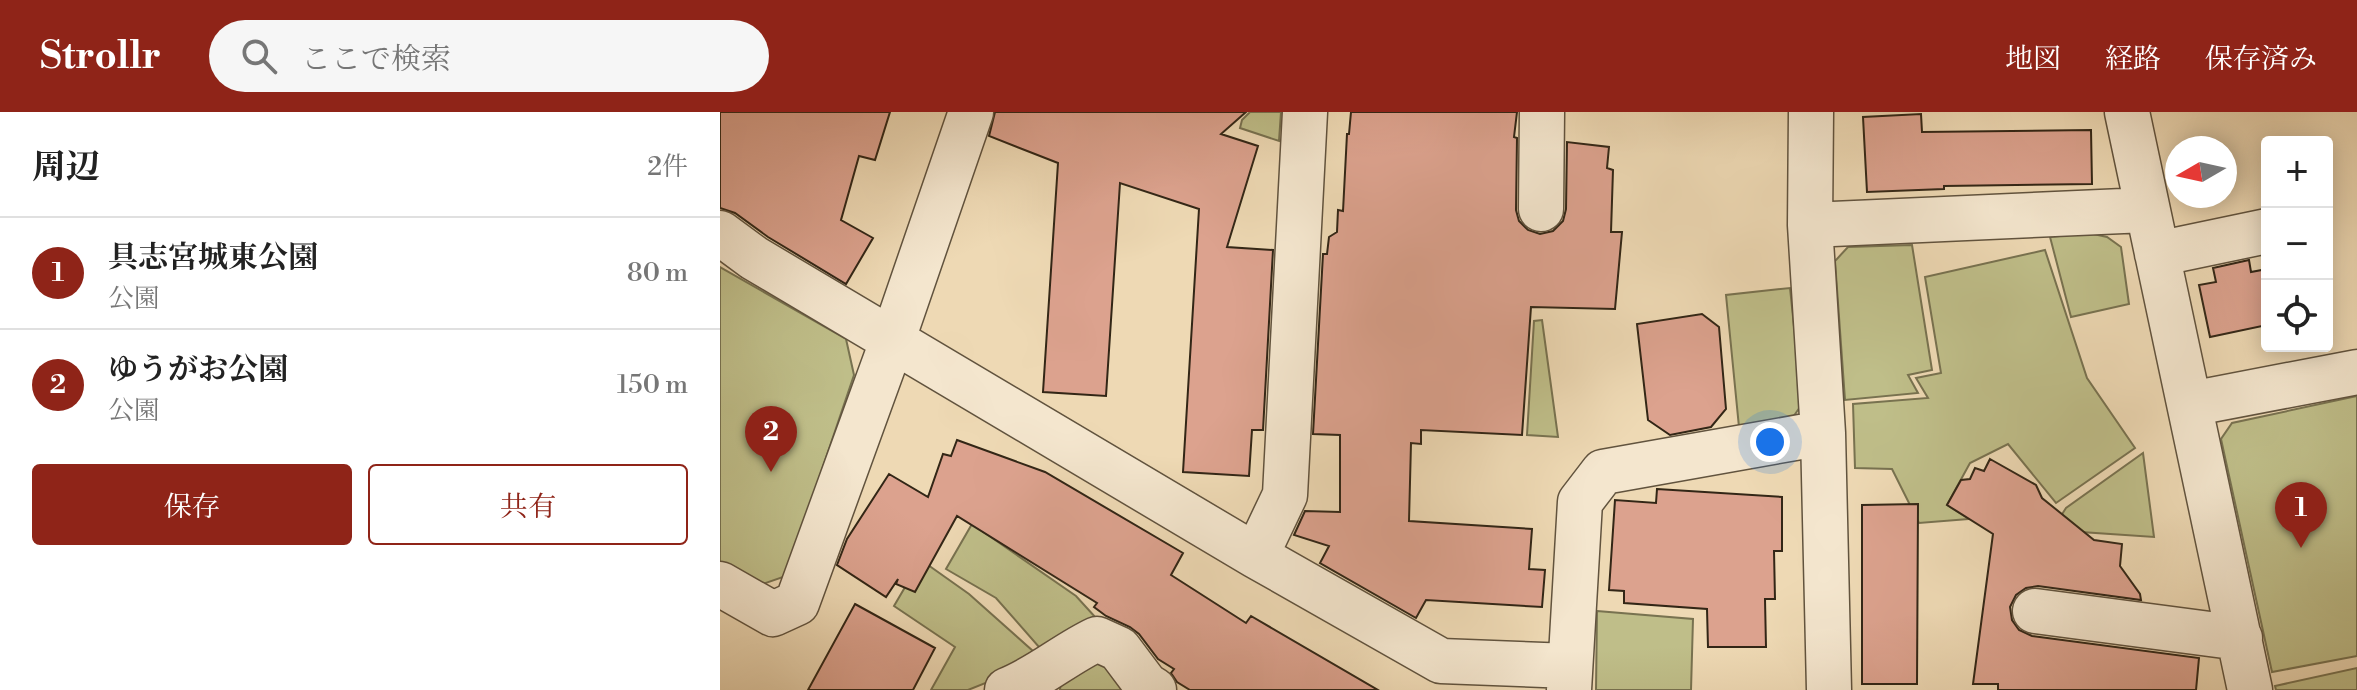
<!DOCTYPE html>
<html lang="ja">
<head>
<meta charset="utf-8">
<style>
  body { margin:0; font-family:"Libre Bodoni","Noto Serif JP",serif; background:#f6f6f6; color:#222 }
  .controls { position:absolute; right:24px; top:24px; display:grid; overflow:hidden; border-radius:8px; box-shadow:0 4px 20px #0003 }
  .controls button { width:72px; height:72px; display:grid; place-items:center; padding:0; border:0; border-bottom:2px solid #e0e0e0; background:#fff; color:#222; font:40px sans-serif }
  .compass { position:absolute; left:1445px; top:24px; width:72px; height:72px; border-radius:50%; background:#fff; box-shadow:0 4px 20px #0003; rotate:261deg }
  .you { position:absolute; left:1050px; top:330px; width:28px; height:28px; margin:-20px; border:6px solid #fff; border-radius:50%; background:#1a73e8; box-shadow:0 0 0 12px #1a73e833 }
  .badge { display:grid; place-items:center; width:52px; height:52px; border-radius:50%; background:#8f2418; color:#fff; font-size:26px; font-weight:700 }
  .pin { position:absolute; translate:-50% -66px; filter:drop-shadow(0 2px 4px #0008) }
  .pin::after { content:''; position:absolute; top:42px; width:28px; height:24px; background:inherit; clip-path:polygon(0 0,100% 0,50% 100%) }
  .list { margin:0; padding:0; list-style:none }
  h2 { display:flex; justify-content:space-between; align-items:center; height:104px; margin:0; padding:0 32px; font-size:34px }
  h2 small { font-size:26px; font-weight:400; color:#767676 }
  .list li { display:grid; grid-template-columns:52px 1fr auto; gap:24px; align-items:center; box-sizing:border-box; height:112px; padding:0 32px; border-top:2px solid #e0e0e0 }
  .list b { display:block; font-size:30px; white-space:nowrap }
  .list p { margin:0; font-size:26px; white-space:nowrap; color:#767676 }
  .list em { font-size:26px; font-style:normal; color:#767676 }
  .actions { display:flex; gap:16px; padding:24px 32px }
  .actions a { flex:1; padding:18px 0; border:2px solid #8f2418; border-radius:8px; text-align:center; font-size:28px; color:#8f2418 }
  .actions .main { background:#8f2418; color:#fff }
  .icon { flex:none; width:44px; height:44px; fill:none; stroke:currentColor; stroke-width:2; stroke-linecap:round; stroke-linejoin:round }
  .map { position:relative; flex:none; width:1637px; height:578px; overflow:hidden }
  header { display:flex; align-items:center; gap:48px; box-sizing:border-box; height:112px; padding:0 40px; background:#8f2418; color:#fff }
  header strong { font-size:38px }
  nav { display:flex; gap:44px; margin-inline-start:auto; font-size:28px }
  .search { width:560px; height:72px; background:#f6f6f6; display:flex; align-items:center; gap:20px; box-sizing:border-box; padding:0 28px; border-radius:44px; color:#767676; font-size:30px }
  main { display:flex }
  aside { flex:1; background:#fff }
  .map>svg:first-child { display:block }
  .green { fill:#bfbe89; stroke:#787250; stroke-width:2 }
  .building { fill:#dca28e; stroke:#322616; stroke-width:2 }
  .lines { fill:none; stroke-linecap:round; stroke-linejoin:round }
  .minor-casing { stroke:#61533e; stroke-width:47 }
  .minor { stroke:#f4e6ce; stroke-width:44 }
</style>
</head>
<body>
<header>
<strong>Strollr</strong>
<div class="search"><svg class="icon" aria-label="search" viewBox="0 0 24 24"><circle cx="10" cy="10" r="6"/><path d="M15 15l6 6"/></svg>ここで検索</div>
<nav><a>地図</a><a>経路</a><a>保存済み</a></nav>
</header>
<main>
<aside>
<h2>周辺<small>2件</small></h2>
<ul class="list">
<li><span class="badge">1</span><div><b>具志宮城東公園</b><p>公園</p></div><em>80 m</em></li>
<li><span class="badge">2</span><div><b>ゆうがお公園</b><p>公園</p></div><em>150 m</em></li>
</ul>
<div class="actions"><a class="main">保存</a><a>共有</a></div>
</aside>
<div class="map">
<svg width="1637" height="578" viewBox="0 0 1637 578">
  <rect width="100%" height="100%" fill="#eed9b4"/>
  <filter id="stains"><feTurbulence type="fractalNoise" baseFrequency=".0025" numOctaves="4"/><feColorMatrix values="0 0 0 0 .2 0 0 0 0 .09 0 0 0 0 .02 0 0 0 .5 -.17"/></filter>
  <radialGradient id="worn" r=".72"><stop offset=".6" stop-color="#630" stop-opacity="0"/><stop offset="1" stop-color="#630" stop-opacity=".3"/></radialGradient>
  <!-- green -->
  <path class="green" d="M 530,0 L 561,0 L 559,29 L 520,16 L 522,8 Z
    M 1369,121 L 1387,125 L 1401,135 L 1409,192 L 1351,205 L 1330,125 Z
    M 1192,133 L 1212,258 L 1188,263 L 1198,281 L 1125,288 L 1115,149 L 1128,135 Z
    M 1325,138 L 1367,266 L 1415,336 L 1336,391 L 1288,332 L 1250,351 L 1227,393 L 1249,407 L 1199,411 L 1172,357 L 1135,356 L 1133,292 L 1208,286 L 1196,266 L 1221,261 L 1205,165 Z
    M 0,155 L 126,227 L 134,263 L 66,464 L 34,475 L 0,457 Z
    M 1070,176 L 1082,292 L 1071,308 L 1019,315 L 1006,183 Z
    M 822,208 L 838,325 L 807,323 L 814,209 Z
    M 1637,284 L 1637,544 L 1552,560 L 1501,327 L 1512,311 Z
    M 1423,341 L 1434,425 L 1332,418 L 1346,396 Z
    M 252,412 L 356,484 L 386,517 L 326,543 L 276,486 L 226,457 Z
    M 201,448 L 249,482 L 323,548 L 248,578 L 211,578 L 235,535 L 174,494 Z
    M 877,499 L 973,507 L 971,578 L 876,578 Z
    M 385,549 L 415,578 L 340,578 L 341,568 L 361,552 Z
    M 1637,556 L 1637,578 L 1556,578 L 1555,574 Z"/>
  <!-- building -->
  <path class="building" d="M 0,0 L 170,0 L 155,48 L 139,44 L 121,108 L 153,126 L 126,172 L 48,125 L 15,101 L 0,96 Z
    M 275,0 L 526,0 L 501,22 L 538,34 L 507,135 L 553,138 L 543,318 L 532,318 L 529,364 L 463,360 L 479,97 L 400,71 L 386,284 L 323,280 L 338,51 L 269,24 Z
    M 631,0 L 797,0 L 794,25 L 797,26 L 796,98 L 799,109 L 808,118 L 820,122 L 833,119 L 843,109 L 846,97 L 847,30 L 889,35 L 887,56 L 893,58 L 891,120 L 902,120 L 895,197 L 811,195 L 802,323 L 701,318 L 701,332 L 691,331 L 689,409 L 812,417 L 809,457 L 825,458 L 822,495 L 706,488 L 696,506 L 600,451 L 609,434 L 574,423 L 585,399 L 620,400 L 620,323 L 593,322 L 603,142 L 607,142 L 609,125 L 617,120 L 618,98 L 623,99 L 627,22 L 629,22 Z
    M 1201,2 L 1202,20 L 1371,18 L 1372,72 L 1224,74 L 1224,77 L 1147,80 L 1143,5 Z
    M 1529,148 L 1531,160 L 1547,157 L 1547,213 L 1490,225 L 1479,173 L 1496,170 L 1493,156 Z
    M 982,202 L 999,215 L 1006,297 L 991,315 L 950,323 L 928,308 L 917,212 Z
    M 237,328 L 325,360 L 463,441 L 451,463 L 526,511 L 531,504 L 658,578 L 470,578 L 457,570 L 451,561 L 454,557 L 438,547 L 419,522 L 410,515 L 386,504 L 374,495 L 377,491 L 237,404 L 195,480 L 176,472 L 178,467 L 166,485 L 117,453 L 127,427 L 169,362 L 208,385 L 223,342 L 231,344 Z
    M 1270,347 L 1316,373 L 1322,386 L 1374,428 L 1402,432 L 1400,454 L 1420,482 L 1421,488 L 1318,474 L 1306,476 L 1296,483 L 1290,495 L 1292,508 L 1299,518 L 1312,524 L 1479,546 L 1476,578 L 1278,578 L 1278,572 L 1253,572 L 1273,422 L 1227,393 L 1241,368 L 1250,367 L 1255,356 L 1264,359 Z
    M 937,377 L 1062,385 L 1062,439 L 1054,439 L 1055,487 L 1045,487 L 1046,535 L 988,535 L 987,497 L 904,491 L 904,479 L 889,478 L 895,388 L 936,391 Z
    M 1198,392 L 1197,572 L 1142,572 L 1142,393 Z
    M 135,492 L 215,536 L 193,578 L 88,578 Z"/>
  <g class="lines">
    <defs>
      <path id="minor" d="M 1091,0 L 1090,113 L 1103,321 L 1109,578
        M 1407,0 L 1530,578
        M 821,97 L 822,0
        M 1090,113 L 1426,98
        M 0,121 L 34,146 L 536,444 L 721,549 L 850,554
        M 1437,142 L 1547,119
        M 1470,292 L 1637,260
        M 536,444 L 565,383 L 585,0
        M 0,472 L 53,502 L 77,491 L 173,227 L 251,0
        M 1315,499 L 1520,526
        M 287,578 C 320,565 345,542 377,527 L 399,537 L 426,573 L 434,578
        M 849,578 L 860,390 L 883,360 L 1103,321"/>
    </defs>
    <!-- minor casing -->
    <use href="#minor" class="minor-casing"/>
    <!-- minor -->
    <use href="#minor" class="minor"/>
  </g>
  <rect width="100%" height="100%" filter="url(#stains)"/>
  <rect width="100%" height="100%" fill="url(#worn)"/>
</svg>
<div class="controls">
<button>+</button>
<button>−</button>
<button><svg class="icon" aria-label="locate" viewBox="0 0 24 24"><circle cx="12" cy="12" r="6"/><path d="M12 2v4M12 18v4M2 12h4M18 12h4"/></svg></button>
</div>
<svg class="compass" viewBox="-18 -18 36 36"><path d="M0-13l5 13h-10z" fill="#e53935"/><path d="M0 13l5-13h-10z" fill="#767676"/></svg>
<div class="you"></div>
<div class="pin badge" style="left:1581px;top:436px">1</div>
<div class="pin badge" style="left:51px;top:360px">2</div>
</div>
</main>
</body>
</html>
